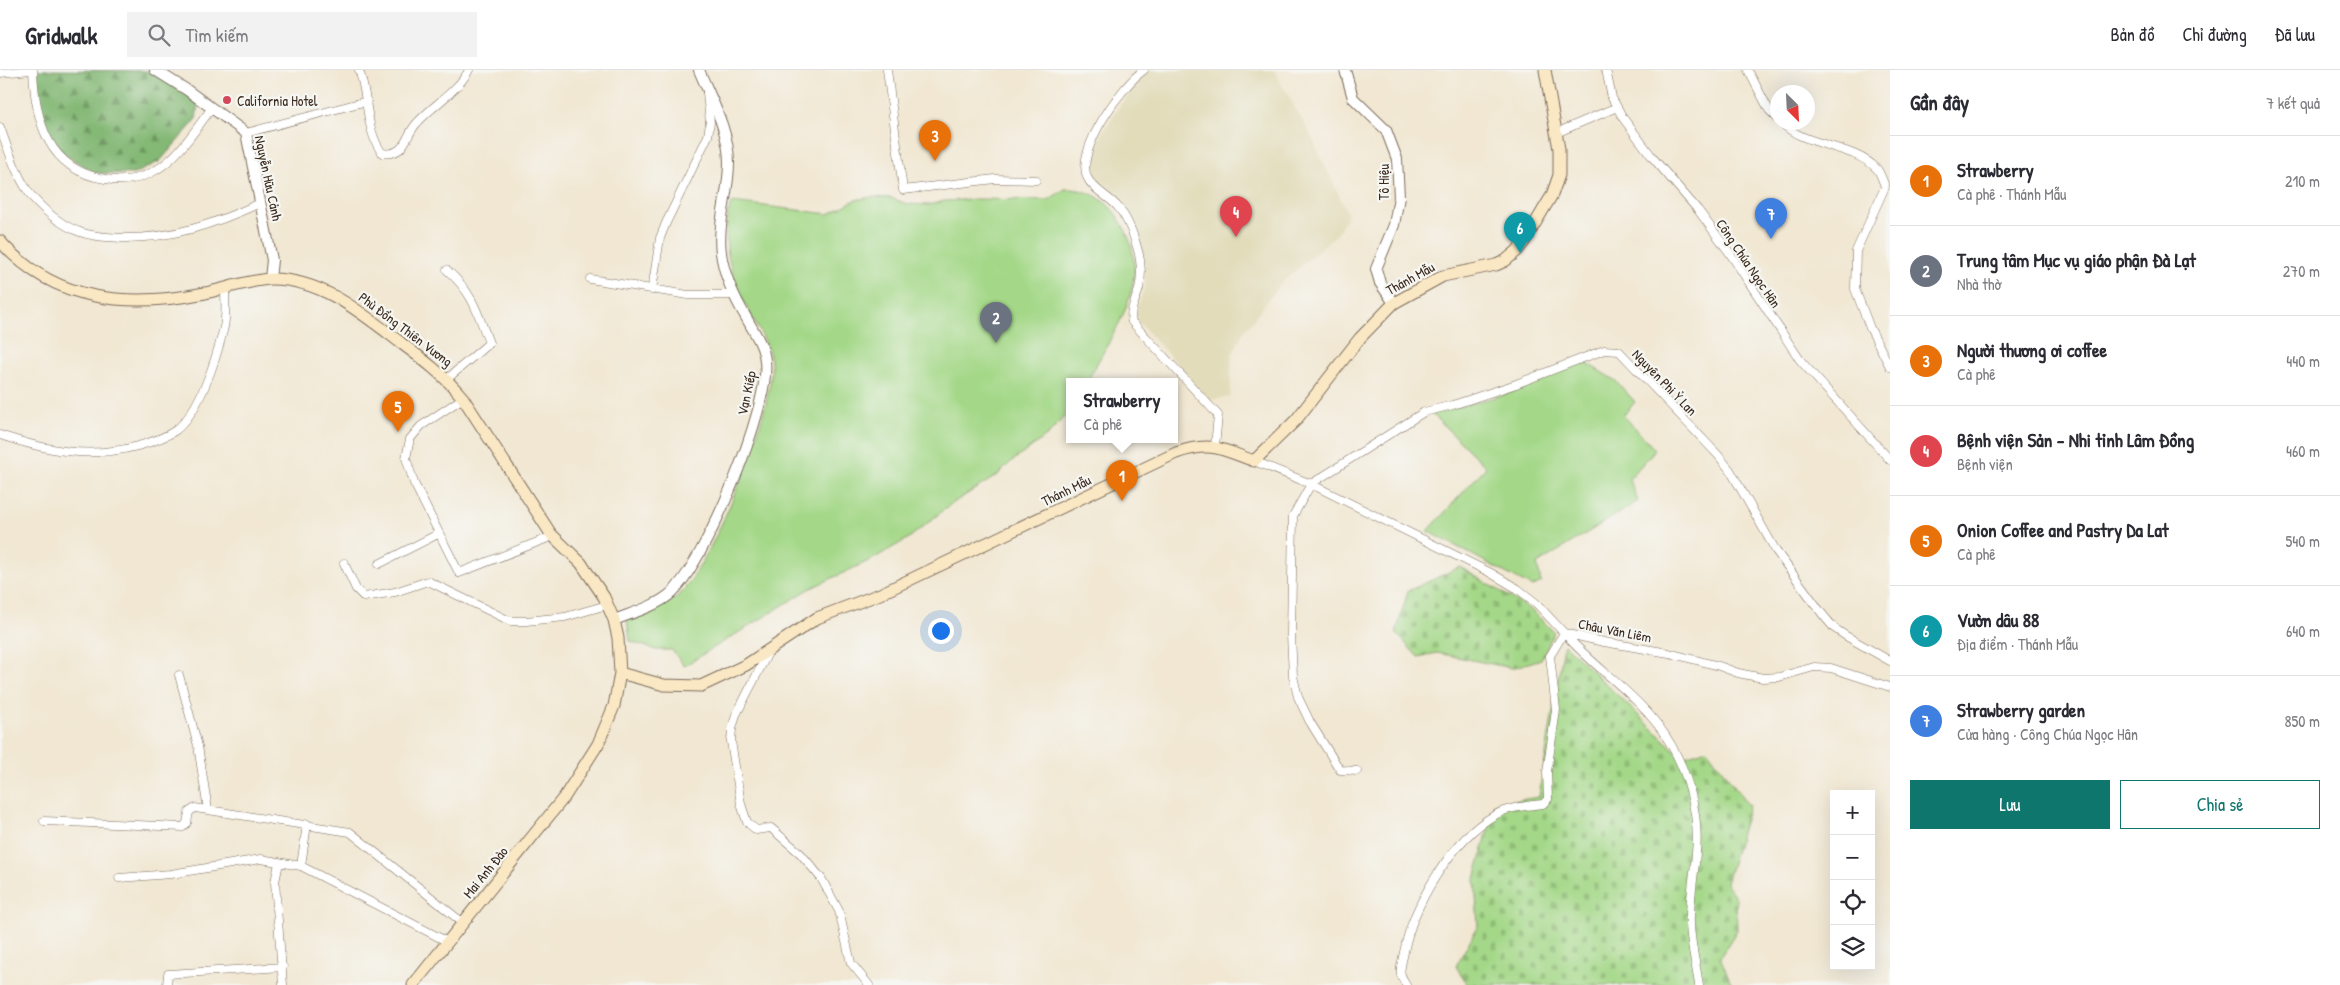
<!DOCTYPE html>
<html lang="vi">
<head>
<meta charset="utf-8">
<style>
  body { margin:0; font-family:"Patrick Hand",sans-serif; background:#f2f2f3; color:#2b2b33 }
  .controls { position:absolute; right:15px; bottom:15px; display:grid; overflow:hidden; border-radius:0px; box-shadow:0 5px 20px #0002 }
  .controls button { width:45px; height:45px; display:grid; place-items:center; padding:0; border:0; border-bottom:1px solid #e1e1e2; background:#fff; color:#2b2b33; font:25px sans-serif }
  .compass { position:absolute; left:1770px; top:15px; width:45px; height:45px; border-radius:50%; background:#fff; box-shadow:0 5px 20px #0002; rotate:156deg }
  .you { position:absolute; left:940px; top:560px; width:18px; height:18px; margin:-12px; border:4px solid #fff; border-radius:50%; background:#1a73e8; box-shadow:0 0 0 8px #1a73e833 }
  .badge { display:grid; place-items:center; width:32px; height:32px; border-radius:50%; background:#0f766e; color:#fff; font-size:16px; font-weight:700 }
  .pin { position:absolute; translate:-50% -41px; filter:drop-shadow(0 1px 2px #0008) }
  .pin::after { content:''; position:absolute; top:26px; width:18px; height:15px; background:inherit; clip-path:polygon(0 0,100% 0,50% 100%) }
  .popup { position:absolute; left:1066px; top:308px; width:112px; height:65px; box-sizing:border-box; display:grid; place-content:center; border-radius:0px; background:#fff; filter:drop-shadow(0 1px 4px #0005); font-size:16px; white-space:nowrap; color:#7c7c81 }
  .popup b { font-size:19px; color:#2b2b33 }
  .popup::after { content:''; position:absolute; left:50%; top:100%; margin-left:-10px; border:10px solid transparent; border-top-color:#fff }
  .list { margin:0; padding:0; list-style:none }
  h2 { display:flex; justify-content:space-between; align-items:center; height:65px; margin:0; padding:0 20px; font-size:21px }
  h2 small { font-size:16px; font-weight:400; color:#7c7c81 }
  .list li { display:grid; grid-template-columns:32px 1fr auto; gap:15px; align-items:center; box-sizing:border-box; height:90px; padding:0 20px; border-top:1px solid #e1e1e2 }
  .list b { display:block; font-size:19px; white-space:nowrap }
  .list p { margin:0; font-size:16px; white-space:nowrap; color:#7c7c81 }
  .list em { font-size:16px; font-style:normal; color:#7c7c81 }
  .actions { display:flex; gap:10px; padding:15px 20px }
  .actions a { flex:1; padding:11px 0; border:1px solid #0f766e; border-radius:0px; text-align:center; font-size:18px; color:#0f766e }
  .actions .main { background:#0f766e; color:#fff }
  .icon { flex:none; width:28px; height:28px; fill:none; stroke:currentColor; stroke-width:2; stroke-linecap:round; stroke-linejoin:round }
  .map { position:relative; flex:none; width:1890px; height:915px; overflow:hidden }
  header { display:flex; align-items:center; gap:30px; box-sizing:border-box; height:70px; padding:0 25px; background:#fff; border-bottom:1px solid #e1e1e2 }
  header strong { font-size:24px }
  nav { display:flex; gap:28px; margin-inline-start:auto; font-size:18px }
  .search { width:350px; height:45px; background:#f2f2f3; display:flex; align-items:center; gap:12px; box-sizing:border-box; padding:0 18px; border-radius:0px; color:#7c7c81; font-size:19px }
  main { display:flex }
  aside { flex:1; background:#fff }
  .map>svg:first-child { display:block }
  .built { fill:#e2dcba }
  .forest { fill:url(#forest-firs); stroke:#5f7149 }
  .cemetery { fill:url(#cemetery-stones); stroke:#708153 }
  .green { fill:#a4d888; stroke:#708153 }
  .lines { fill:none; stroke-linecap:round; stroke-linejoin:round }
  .minor-casing { stroke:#7b6c5d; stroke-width:9 }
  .tertiary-casing { stroke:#7b6c5d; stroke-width:12 }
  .secondary-casing { stroke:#7b6c5d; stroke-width:13 }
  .minor { stroke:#fff; stroke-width:8 }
  .tertiary { stroke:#fff; stroke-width:10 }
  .secondary { stroke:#fae7c3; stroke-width:11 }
  .poi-dot { fill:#d1495b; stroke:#f6f6f2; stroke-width:2 }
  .labels { text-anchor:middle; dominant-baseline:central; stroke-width:4.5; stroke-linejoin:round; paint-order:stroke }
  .poi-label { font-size:14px; fill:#3b2a1e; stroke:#f6f6f2; text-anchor:start }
  .street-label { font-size:14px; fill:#3b2a1e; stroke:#f6f6f2 }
</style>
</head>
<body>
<header>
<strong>Gridwalk</strong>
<div class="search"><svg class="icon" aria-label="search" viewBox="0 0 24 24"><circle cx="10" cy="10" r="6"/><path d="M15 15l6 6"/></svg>Tìm kiếm</div>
<nav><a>Bản đồ</a><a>Chỉ đường</a><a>Đã lưu</a></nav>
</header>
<main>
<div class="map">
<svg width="1890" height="915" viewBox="0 0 1890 915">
  <defs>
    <pattern id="forest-firs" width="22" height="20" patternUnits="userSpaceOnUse" patternTransform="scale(1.25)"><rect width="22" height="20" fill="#83b874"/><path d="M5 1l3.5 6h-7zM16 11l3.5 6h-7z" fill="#6c965f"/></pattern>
    <pattern id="cemetery-stones" width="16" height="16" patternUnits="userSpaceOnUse" patternTransform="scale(1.25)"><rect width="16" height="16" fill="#a4d888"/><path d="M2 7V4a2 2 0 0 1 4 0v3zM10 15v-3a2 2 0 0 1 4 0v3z" fill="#8eba75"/></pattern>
  </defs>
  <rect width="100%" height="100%" fill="#f6f6f2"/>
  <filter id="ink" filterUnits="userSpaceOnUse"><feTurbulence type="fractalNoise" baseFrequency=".02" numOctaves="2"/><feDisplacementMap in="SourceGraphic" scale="10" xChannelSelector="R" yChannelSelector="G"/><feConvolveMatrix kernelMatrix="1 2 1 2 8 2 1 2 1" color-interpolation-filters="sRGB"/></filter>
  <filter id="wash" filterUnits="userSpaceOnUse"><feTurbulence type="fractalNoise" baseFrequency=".0096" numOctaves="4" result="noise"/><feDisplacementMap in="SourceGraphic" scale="20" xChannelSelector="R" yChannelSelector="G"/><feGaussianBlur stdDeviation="1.12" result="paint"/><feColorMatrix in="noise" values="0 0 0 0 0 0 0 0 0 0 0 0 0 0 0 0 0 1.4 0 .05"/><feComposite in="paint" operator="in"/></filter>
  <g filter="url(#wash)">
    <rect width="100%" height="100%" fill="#f1e7d2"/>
    <!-- built -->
    <path class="built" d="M 1152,0 L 1274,0 L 1309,62 L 1348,144 L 1337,164 L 1281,213 L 1243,263 L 1232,285 L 1230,327 L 1209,330 L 1137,250 L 1136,243 L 1145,215 L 1145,201 L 1140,171 L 1125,137 L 1097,112 L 1092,105 L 1091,88 L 1103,61 L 1135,13 Z"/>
    <!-- forest -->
    <path class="forest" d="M 38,0 L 150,1 L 195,30 L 198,34 L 196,50 L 160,91 L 134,104 L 95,103 L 62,83 L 44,52 L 37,21 Z"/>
    <!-- cemetery -->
    <path class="cemetery" d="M 1460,497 L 1531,540 L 1554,562 L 1541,589 L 1512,598 L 1437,583 L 1418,587 L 1396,563 L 1408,521 Z
      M 1564,574 L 1682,687 L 1707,679 L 1749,736 L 1726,813 L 1736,828 L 1737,860 L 1720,887 L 1732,915 L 1467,915 L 1456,896 L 1478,856 L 1475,809 L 1495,734 L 1539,727 Z"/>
    <!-- green -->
    <path class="green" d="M 1065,119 C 1084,118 1103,127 1115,143 C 1160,206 1116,255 1087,312 L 1070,312 L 1069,341 L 1049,364 L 1011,392 L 998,405 L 951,434 L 909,468 L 873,489 L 811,518 L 684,596 L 672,580 L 656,580 L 630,571 L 627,550 C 646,543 667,537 681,523 C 712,491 776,337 771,293 C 770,277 761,264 754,251 C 738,220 723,190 727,154 C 728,147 728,139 732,132 L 829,144 L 855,130 L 871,127 L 891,128 L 907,134 L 928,135 L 945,131 L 975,129 L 1048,130 Z
      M 1583,291 L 1616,311 L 1635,332 L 1623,345 L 1655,380 L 1629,409 L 1638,431 L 1537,494 L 1541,512 L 1532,517 L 1428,461 L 1486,397 L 1432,344 L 1510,323 L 1556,301 Z"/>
  </g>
  <g filter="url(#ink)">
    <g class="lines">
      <defs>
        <path id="minor" d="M 33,0 C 35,51 48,100 105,109 C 124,112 140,110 156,100 C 179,87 196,58 212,38
          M 359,0 C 369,28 365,59 382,83 C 388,84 395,83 400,79 C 407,72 410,60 417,53 C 433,35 458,21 469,0
          M 887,0 L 903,120 L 995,109 L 1036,110
          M 1144,0 C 1122,15 1076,79 1087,107 C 1092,119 1108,126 1117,136 C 1127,147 1133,163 1137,177 C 1141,190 1142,206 1139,219 C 1136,230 1129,240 1132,252 L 1218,345 L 1215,376
          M 1606,0 L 1612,28 L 1623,48 L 1653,88 L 1698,140 L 1729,182 L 1800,290 L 1890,390
          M 1748,0 L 1769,40 L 1778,49
          M 0,3 L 31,0
          M 1781,52 C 1803,77 1853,74 1877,99 C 1881,104 1883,111 1885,117 L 1856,181 L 1855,219 L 1870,258 L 1890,297
          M 0,57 C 8,79 18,111 34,129 C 46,142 63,156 80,162 C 93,167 107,167 121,168 C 171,169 215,154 260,133
          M 246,63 L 367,31
          M 1556,63 L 1617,37
          M 447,200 C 473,223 477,241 489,273 L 447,309
          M 590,209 L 688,225 L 734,225
          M 652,220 L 660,168 L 666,153 L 708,66 L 710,52 L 707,23
          M 463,328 L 421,356 L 410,369 L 406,388 L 414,413 L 459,503 L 553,466
          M 0,365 C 48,381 88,389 138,376 C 152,372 165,368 176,360 C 200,341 216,289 223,261 C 227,248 225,232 225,219
          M 1254,391 L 1311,414 L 1489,502 L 1518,519 L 1536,533 L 1564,563 L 1604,572 L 1669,583 L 1719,596 L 1738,603 L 1763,608 L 1779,607 L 1814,597 L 1831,598 L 1890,617
          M 344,493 L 356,519 L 364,527 L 395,522 L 428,511 L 510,551 L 526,551 L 565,547 L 607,535
          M 379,494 L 438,464
          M 770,579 L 736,645 L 732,659 L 731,671 L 741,734 L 747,752 L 756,760 L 771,758 L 801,784 L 821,808 L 839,841 L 851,893 L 869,915
          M 179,605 L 198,676 L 208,740
          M 1357,701 L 1340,700 L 1310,652 L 1298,627 L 1293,606 L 1291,565 L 1293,446 L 1311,414 L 1424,342 L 1453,335 L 1516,314 L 1604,280 L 1619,281 L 1718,385 L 1730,400 L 1776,481 L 1823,545 L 1834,558 L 1846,566 L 1890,591
          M 44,751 L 183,757 L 187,753 L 189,742 L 195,738 L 350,762 L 463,853
          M 279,793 L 275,812 L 283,915
          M 301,796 L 307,754
          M 119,808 L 171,804 L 261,789 L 301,796 L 448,872
          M 167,915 L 168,904 L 283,897
          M 1406,915 C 1405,912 1402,908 1401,905 C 1399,898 1403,889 1404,882 C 1413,835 1452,769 1495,745 C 1509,737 1527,736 1543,734 L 1548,729 L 1547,702 L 1556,640 L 1550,586 L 1564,563 C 1595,599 1638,624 1665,665 C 1687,698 1700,743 1696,783 C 1694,807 1689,831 1690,855 C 1691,875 1696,895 1699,915"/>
        <path id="tertiary" d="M 155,0 L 187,20 L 246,63 L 272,190 L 270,209
          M 1345,0 L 1353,28 L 1386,60 L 1397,89 L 1399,127 L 1394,155 L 1376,199 L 1380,213 L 1394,233
          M 614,550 C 632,543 654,537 669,525 C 704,497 771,335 765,291 C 764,276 754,262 747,249 C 735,229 724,206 721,183 C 717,153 729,123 729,93 C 729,60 711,29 699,0"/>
        <path id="secondary" d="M 0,171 C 54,233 129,238 205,223 C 224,219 254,209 272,209 C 322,209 363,244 401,273 C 424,290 445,306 463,328 L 551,464 L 581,493 L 604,527 L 614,550 L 618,568 L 620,603 L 614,636 L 598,674 L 565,726 L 413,915
          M 620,603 L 664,615 L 701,616 L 746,595 L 817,548 L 880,524 L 1176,383 C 1211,371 1221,379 1254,391 L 1296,350 L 1360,268 L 1394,233 L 1443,206 L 1496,195 L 1505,191 L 1517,181 L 1524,172 L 1552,125 L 1559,105 L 1559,79 L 1545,0"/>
      </defs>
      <!-- minor casing -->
      <use href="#minor" class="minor-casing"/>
      <!-- tertiary casing -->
      <use href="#tertiary" class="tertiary-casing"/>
      <!-- secondary casing -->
      <use href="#secondary" class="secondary-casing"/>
      <!-- minor -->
      <use href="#minor" class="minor"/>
      <!-- tertiary -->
      <use href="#tertiary" class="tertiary"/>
      <!-- secondary -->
      <use href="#secondary" class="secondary"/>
    </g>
  </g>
  <!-- markers -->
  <circle class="poi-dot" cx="227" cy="30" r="5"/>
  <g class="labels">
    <!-- poi labels -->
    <g class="poi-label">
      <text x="237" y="30">California Hotel</text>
    </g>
    <!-- street labels -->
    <g class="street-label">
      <text transform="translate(269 108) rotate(78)">Nguyễn Hữu Cảnh</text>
      <text transform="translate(1383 112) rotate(-90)">Tô Hiệu</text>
      <text transform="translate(1749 193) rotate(56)">Công Chúa Ngọc Hân</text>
      <text transform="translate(1410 208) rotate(-29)">Thánh Mẫu</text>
      <text transform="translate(406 259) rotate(37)">Phù Đổng Thiên Vương</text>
      <text transform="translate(1665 312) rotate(46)">Nguyên Phi Ỷ Lan</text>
      <text transform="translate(746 323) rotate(-78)">Vạn Kiếp</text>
      <text transform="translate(1066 420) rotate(-26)">Thánh Mẫu</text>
      <text transform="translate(1615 560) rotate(11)">Châu Văn Liêm</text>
      <text transform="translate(485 802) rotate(-51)">Mai Anh Đào</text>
    </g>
  </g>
</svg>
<div class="controls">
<button>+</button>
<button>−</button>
<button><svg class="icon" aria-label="locate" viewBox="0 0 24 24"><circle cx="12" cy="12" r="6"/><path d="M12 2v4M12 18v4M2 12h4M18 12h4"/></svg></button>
<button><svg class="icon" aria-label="layers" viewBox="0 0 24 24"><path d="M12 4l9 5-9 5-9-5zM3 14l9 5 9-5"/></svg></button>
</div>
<svg class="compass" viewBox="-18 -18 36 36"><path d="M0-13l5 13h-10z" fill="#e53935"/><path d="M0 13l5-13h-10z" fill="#7c7c81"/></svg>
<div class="you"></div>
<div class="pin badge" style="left:1122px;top:431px;background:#e8710a">1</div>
<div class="popup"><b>Strawberry</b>Cà phê</div>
<div class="pin badge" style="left:996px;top:273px;background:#6b7280">2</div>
<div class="pin badge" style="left:935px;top:91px;background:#e8710a">3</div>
<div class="pin badge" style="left:1236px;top:167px;background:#e0444e">4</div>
<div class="pin badge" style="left:398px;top:362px;background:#e8710a">5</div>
<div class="pin badge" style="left:1520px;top:183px;background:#0f9aa8">6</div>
<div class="pin badge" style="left:1771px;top:169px;background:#3f7fe0">7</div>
</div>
<aside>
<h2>Gần đây<small>7 kết quả</small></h2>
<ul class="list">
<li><span class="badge" style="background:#e8710a">1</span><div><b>Strawberry</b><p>Cà phê · Thánh Mẫu</p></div><em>210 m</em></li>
<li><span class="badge" style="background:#6b7280">2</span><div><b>Trung tâm Mục vụ giáo phận Đà Lạt</b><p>Nhà thờ</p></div><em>270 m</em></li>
<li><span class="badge" style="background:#e8710a">3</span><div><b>Người thương ơi coffee</b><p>Cà phê</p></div><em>440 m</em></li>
<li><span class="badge" style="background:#e0444e">4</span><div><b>Bệnh viện Sản - Nhi tỉnh Lâm Đồng</b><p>Bệnh viện</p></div><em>460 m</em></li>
<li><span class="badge" style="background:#e8710a">5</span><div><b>Onion Coffee and Pastry Da Lat</b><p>Cà phê</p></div><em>540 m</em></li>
<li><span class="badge" style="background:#0f9aa8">6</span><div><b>Vườn dâu 88</b><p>Địa điểm · Thánh Mẫu</p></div><em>640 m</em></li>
<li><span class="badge" style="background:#3f7fe0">7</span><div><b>Strawberry garden</b><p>Cửa hàng · Công Chúa Ngọc Hân</p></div><em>850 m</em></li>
</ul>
<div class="actions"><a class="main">Lưu</a><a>Chia sẻ</a></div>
</aside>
</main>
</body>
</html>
